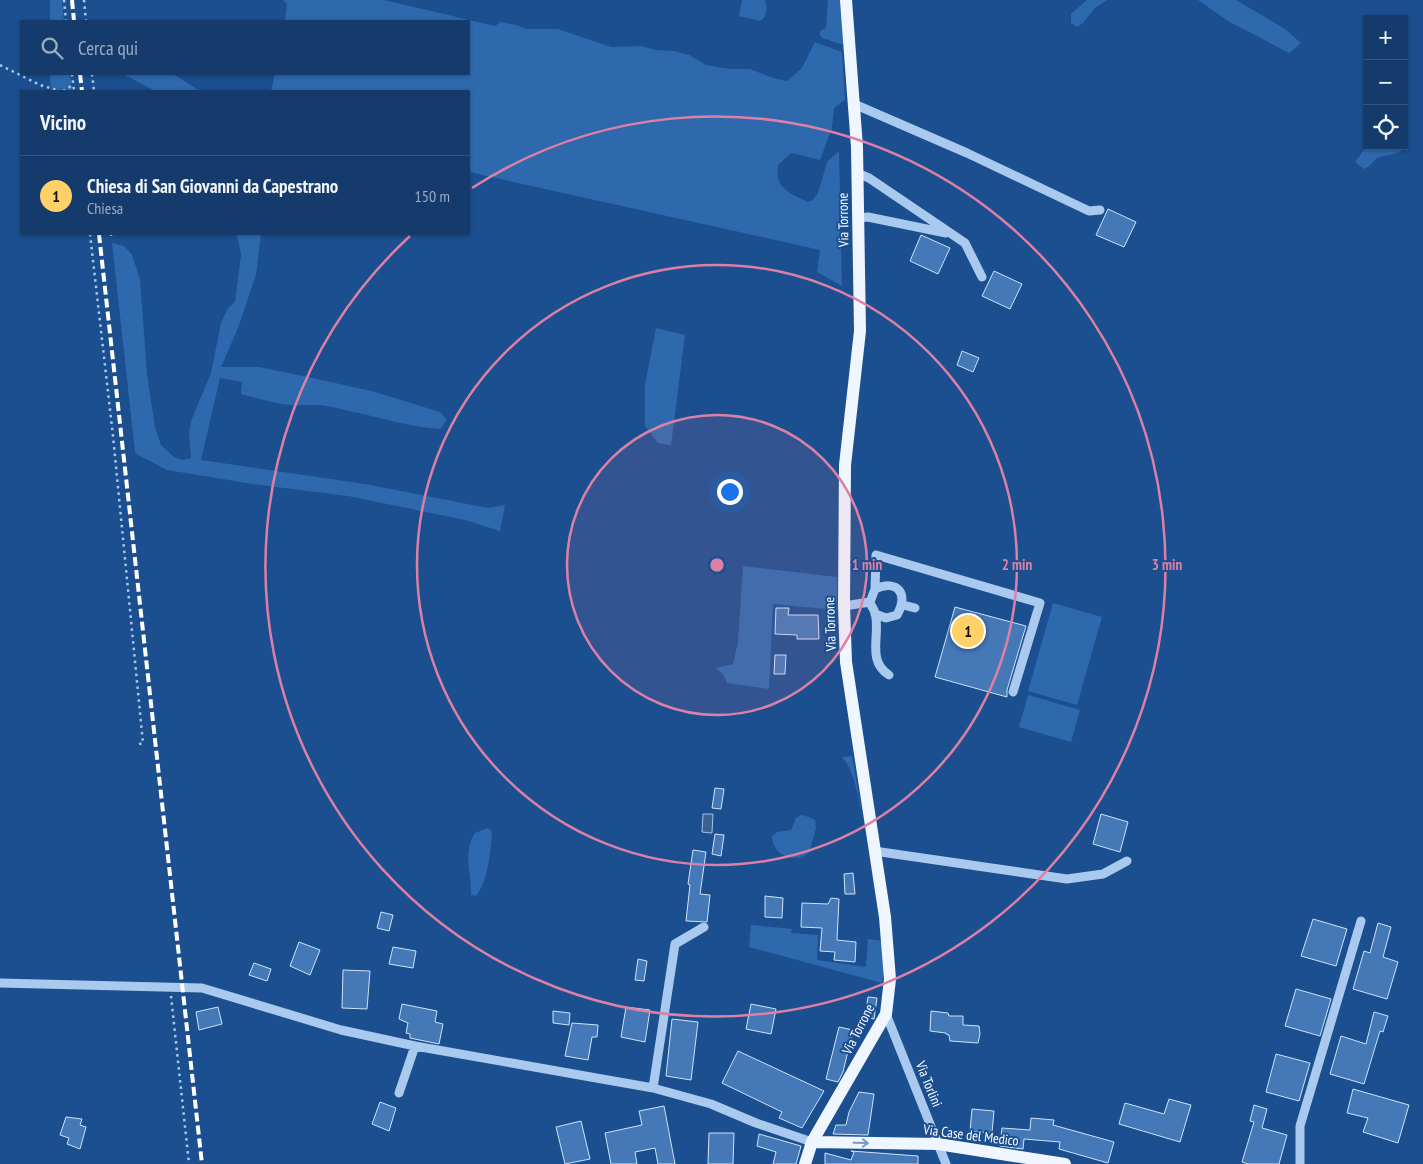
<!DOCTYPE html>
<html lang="it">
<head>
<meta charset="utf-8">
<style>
  body { margin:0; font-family:"PT Sans Narrow",sans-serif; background:#1d4271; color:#f1f3f6 }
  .controls { position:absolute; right:15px; top:15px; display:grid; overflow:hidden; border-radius:0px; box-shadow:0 1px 4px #0004 }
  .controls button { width:45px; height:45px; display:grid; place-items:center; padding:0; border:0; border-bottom:1px solid #33557e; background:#143b6b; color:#f1f3f6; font:25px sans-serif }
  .you { position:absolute; left:729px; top:491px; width:18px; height:18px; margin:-12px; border:4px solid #fff; border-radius:50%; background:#1a73e8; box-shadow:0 0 0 8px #1a73e833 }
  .badge { display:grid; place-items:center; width:32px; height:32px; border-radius:50%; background:#ffd166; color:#111; font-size:16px; font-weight:700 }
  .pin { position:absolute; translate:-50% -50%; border:2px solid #fff; box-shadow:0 1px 5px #0006 }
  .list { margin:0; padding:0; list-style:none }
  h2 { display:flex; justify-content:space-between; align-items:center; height:65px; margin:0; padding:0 20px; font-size:21px }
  h2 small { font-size:16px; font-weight:400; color:#9dadc1 }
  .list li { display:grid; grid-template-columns:32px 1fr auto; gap:15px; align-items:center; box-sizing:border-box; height:80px; padding:0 20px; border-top:1px solid #33557e }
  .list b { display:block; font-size:19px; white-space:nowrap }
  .list p { margin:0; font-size:16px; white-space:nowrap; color:#9dadc1 }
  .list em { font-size:16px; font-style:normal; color:#9dadc1 }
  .icon { flex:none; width:28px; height:28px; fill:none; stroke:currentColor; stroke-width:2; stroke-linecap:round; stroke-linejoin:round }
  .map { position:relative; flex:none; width:1423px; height:1164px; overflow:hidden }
  .search { position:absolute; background:#143b6b; box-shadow:0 1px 4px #0004; left:20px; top:20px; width:450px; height:55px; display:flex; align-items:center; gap:12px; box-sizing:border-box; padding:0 18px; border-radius:0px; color:#9dadc1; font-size:19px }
  .panel { position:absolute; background:#143b6b; box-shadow:0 1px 4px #0004; left:20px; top:90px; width:450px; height:145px; border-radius:0px }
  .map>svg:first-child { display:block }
  .green { fill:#2e69ad }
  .water { fill:#3c6290; stroke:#9cc4f0 }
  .building { fill:#4478b7; stroke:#cfe3fa }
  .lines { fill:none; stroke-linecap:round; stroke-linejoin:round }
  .path { stroke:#a9c9ee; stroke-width:2.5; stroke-dasharray:2.5 4; stroke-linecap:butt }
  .minor { stroke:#a9c9ee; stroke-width:9 }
  .major { stroke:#f0f6ff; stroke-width:12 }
  .rail { stroke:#fff; stroke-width:4; stroke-dasharray:9 4; stroke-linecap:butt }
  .oneway { stroke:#7b9ac1 }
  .ring { fill:none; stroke:#dd80a5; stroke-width:2.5 }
  .labels { text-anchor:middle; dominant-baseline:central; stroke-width:4; stroke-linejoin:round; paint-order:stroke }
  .street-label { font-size:14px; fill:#fff; stroke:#1b4f8f }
  .centre { fill:#dd80a5; stroke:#1b4f8f; stroke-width:2.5 }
  .ring-label { font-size:15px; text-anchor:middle; font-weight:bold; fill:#dd80a5; stroke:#1b4f8f; stroke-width:4; stroke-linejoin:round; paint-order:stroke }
</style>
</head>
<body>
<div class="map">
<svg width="1423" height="1164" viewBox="0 0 1423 1164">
  <rect width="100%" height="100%" fill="#1b4f8f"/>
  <!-- green -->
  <path class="green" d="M 50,0 L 62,0 L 64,21 L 50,21 Z
    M 283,0 L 384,0 L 495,26 L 501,22 L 516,25 L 526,29 L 558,29 L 611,47 L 641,46 L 656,50 L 674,51 L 689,55 L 706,65 L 730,69 L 750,69 L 773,78 L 787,81 L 802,68 L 815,42 L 842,52 L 845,100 L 834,108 L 832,128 L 820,160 L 791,153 L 778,165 C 775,189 788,192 808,202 L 813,200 L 818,193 L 827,162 L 839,151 L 842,286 L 817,272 L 820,250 L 469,172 L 469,91 L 271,91 L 275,74 L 469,74 L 469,21 L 285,21 L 287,4 Z
    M 742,0 L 765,0 C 767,8 768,16 760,21 L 739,16 Z
    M 828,0 L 841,0 L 844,45 L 822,38 L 820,35 L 820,31 L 826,28 Z
    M 1087,0 L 1107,0 L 1095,8 L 1083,23 L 1077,27 L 1071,23 L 1071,14 Z
    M 1198,0 L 1236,0 L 1285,29 L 1301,43 L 1289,53 L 1228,21 Z
    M 50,74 L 70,74 L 72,91 L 51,91 Z
    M 123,74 L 173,74 L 200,91 L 155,91 Z
    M 1367,146 L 1402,146 L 1401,151 C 1393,156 1383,155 1377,158 C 1372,162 1371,166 1364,169 L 1355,162 Z
    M 234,234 L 261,234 L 256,275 L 238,328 L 221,367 L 259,367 L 313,378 L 375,392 L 440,412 L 447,420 L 440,429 C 401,426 365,413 327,406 C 314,404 302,406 289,405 C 273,403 257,398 241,394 L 242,382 L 220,378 L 201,460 L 365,484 L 488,508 L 505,505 L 500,531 L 465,520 L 348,496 L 253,484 L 167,470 L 138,455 L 135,452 L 112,243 L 124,246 L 132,255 L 140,279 L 147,374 L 155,427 L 161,445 L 174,457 L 182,460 L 191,458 L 189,433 L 191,421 L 211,373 L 221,323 L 228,308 L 235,302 L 241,255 L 237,235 Z
    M 656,328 L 685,335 L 671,445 L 658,443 L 645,426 L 645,384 Z
    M 743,566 L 837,577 L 837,610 L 773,604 L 769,689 L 727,683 L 723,674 L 716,668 L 733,664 L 738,642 Z
    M 1053,603 L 1102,617 L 1077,705 L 1028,691 Z
    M 1028,695 L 1080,710 L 1071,742 L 1019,727 Z
    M 852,756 L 863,820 C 859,803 855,770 842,757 Z
    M 801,815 L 809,817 L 815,820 L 816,828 L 809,853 C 794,864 772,855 772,836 L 777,832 L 791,830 L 796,818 Z
    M 488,828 L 492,831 C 491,849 488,882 476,896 L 471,895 C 472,875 462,852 475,833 Z
    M 751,925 L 792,929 L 791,933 L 818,935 L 817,960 L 866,967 L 868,939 L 882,941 L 884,971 L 882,983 L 749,947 Z"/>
  <!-- water -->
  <path class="water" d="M 703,814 L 713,814 L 712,833 L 702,832 Z"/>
  <!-- building -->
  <path class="building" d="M 1108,209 L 1136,222 L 1124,247 L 1096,235 Z
    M 921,235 L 950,248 L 938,274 L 910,261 Z
    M 994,271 L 1022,284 L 1010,309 L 982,296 Z
    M 962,351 L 979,358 L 973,372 L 957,365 Z
    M 955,607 L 1026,626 L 1007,690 L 1007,697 L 935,677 Z
    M 776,608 L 789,608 L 788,615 L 818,615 L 819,639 L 797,639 L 797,635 L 775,634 Z
    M 775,655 L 786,655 L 785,674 L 774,674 Z
    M 715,788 L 724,789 L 721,809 L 712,808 Z
    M 1101,814 L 1128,822 L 1120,852 L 1093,844 Z
    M 715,834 L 724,835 L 721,856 L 712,854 Z
    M 693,850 L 706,852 L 700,894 L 710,895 L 707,922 L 686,921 L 690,885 L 688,884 Z
    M 853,873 L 855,894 L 845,894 L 844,874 Z
    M 765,896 L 783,898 L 782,918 L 765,917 Z
    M 831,898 L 839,899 L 837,940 L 856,942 L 855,962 L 834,960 L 835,952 L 820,951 L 822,928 L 801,927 L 802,903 L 828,904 Z
    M 381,912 L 393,915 L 389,931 L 377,928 Z
    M 1313,919 L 1347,929 L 1336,966 L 1301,956 Z
    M 1378,923 L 1391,927 L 1383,957 L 1398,962 L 1387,999 L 1353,989 L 1364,951 L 1370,953 Z
    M 299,942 L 320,950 L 310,975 L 290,966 Z
    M 393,947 L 416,951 L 413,968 L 389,964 Z
    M 638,959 L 647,961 L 644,981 L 635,980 Z
    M 254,963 L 271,969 L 267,981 L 249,975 Z
    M 343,970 L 370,971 L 367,1009 L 342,1008 Z
    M 1296,989 L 1331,999 L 1320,1036 L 1285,1026 Z
    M 868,997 L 877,998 L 874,1019 L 865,1017 Z
    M 402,1004 L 437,1011 L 435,1022 L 443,1024 L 439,1044 L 410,1038 L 410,1034 L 406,1033 L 408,1023 L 399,1019 Z
    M 751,1004 L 776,1009 L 771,1034 L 746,1029 Z
    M 218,1007 L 222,1024 L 199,1030 L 196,1012 Z
    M 626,1007 L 650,1010 L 645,1042 L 621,1037 Z
    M 553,1011 L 570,1013 L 569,1025 L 553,1023 Z
    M 931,1011 L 948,1013 L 949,1016 L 963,1016 L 963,1025 L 979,1026 L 980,1034 L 978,1043 L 950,1041 L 949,1035 L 946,1034 L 946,1033 L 930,1031 Z
    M 1374,1012 L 1388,1016 L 1383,1032 L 1380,1031 L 1364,1084 L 1330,1074 L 1341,1036 L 1366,1044 Z
    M 672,1019 L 698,1022 L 691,1080 L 666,1076 Z
    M 572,1023 L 598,1025 L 597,1037 L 592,1037 L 588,1060 L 565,1056 Z
    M 839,1027 L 853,1030 L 843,1072 L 838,1082 L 826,1079 Z
    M 738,1051 L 824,1091 L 802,1128 L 779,1118 L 782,1112 L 722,1083 Z
    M 1276,1054 L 1310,1063 L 1299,1101 L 1266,1092 Z
    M 1353,1089 L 1409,1105 L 1398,1143 L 1363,1132 L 1368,1118 L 1347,1113 Z
    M 859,1092 L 874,1094 L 868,1135 L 833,1134 L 836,1125 L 846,1125 L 849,1112 Z
    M 1169,1099 L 1191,1105 L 1180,1142 L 1119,1124 L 1125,1103 L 1164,1114 Z
    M 380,1102 L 396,1108 L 389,1131 L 372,1124 Z
    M 1254,1105 L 1267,1109 L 1262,1128 L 1287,1135 L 1279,1164 L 1248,1164 L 1242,1162 L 1254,1122 L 1250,1121 Z
    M 664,1106 L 675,1164 L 658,1164 L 655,1148 L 635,1152 L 637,1164 L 611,1164 L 605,1133 L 642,1125 L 639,1111 Z
    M 972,1109 L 994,1111 L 992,1133 L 970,1131 Z
    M 66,1117 L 82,1119 L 80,1125 L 86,1127 L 80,1149 L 67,1144 L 69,1138 L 60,1135 Z
    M 1031,1118 L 1054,1120 L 1053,1125 L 1114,1142 L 1108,1163 L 1059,1149 L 1060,1142 L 1024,1139 L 1023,1149 L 1000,1146 L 1002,1128 L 1030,1130 Z
    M 581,1121 L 590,1159 L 565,1164 L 556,1127 Z
    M 709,1133 L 734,1133 L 733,1164 L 708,1164 Z
    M 759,1134 L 801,1146 L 796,1164 L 773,1164 L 776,1152 L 757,1146 Z
    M 851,1151 L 918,1156 L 918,1164 L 825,1164 L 825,1153 L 851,1160 L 854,1152 Z"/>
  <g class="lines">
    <!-- path -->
    <path class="path" d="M 64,0 L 66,21
      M 84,0 L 86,21
      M 0,65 L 40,85 L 60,91
      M 72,74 L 74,91
      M 92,74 L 94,91
      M 63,91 L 73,85
      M 90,234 L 113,436 L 143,743 L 136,745
      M 111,234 L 111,236
      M 171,996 L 189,1164"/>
    <!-- minor -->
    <path class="minor" d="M 854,104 L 967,153 L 1089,211 L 1100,210
      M 857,173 L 869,178 L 965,243 L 982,277
      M 858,218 L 868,217 L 946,233
      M 903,605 L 915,608
      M 844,606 L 870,602
      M 875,614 L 886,618 L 897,615 C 909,594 898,579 875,589
      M 889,675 C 866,661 881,634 875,613 C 874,609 871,606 870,602 L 875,589 L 876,555 L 1040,603 L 1013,692
      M 874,851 L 1067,879 L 1103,874 L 1127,861
      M 0,983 L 202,988 L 341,1030 L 415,1046 L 653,1088 L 711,1104 L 756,1123 L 812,1142
      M 886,1014 L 946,1164
      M 653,1088 L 675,944 L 704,927
      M 399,1093 L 415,1046
      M 1300,1164 L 1300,1126 L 1361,921"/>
    <!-- major -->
    <path class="major" d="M 812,1142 L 938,1144 L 1065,1164
      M 805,1164 L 812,1142 L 886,1014 L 890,979 L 885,917 L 846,662 L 844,606 L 845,465 L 860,331 L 857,147 L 846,0"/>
    <!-- rail -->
    <path class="rail" d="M 72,0 L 74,21
      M 80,74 L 82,91
      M 99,234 L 202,1164"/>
  </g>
  <!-- one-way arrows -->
  <defs><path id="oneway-shaft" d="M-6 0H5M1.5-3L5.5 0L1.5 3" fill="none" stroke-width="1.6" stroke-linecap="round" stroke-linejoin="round" transform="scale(1.25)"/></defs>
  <use class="oneway" href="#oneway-shaft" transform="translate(861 1143) rotate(1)"/>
  <!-- distance rings -->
  <circle cx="717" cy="565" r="150" fill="#dd80a5" fill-opacity=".12"/>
  <g class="ring">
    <circle cx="717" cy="565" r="150"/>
    <circle cx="717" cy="565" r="300"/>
    <path d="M472 188A450 450 0 1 1 410 236"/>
  </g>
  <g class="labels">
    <!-- street labels -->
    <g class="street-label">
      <text transform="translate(843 220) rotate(-91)">Via Torrone</text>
      <text transform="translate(830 624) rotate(-92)">Via Torrone</text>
      <text transform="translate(858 1029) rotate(-63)">Via Torrone</text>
      <text transform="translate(929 1084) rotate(68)">Via Torlini</text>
      <text transform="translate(971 1135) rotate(7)">Via Case del Medico</text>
    </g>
  </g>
  <circle cx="717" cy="565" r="8" class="centre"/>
  <g class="ring-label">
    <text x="867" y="570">1 min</text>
    <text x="1017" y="570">2 min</text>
    <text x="1167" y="570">3 min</text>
  </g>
</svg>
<div class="controls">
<button>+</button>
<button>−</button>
<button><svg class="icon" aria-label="locate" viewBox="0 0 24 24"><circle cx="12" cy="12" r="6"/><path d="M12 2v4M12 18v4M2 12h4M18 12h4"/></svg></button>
</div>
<div class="you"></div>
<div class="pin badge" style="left:968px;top:631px">1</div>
<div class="search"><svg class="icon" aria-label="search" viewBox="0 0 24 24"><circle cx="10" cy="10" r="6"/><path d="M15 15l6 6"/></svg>Cerca qui</div>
<section class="panel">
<h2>Vicino<small></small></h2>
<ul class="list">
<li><span class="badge">1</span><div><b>Chiesa di San Giovanni da Capestrano</b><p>Chiesa</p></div><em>150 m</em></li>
</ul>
</section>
</div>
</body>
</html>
